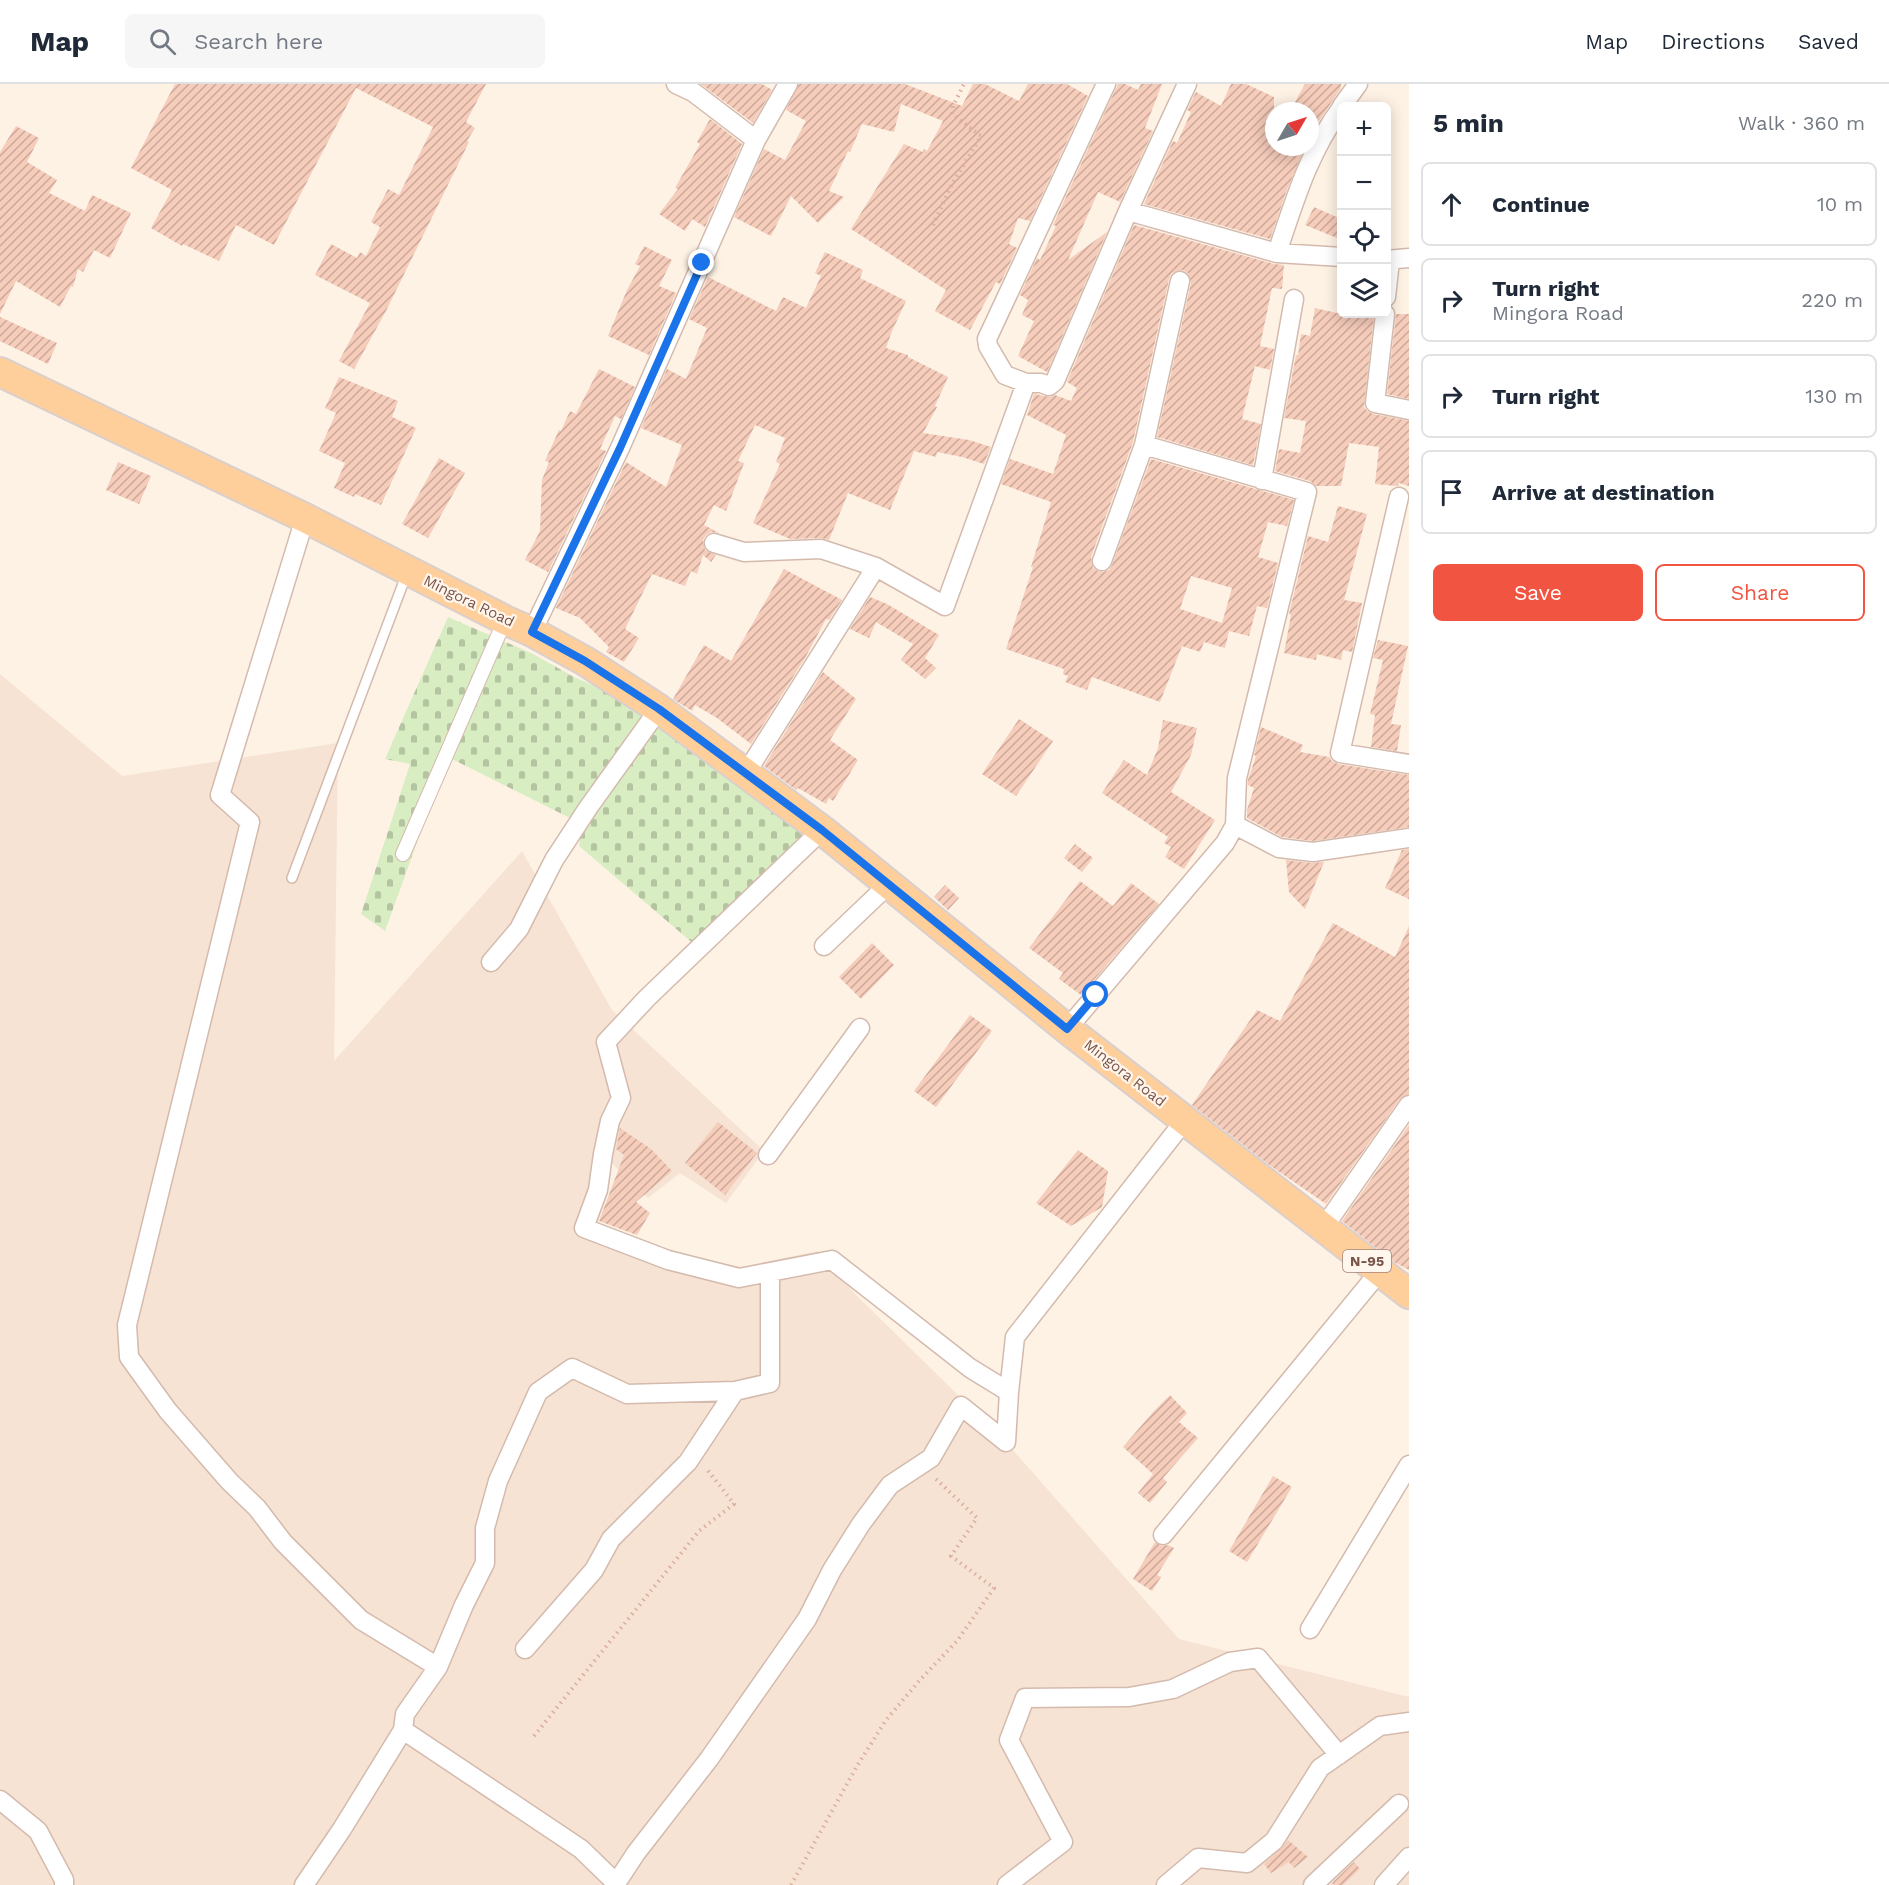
<!DOCTYPE html>
<html lang="en">
<head>
<meta charset="utf-8">
<style>
  body { margin:0; font-family:"Work Sans",sans-serif; background:#f6f6f7; color:#1f2937 }
  .controls { position:absolute; right:18px; top:18px; display:grid; overflow:hidden; border-radius:9px; box-shadow:0 3px 15px #0003 }
  .controls button { width:54px; height:54px; display:grid; place-items:center; padding:0; border:0; border-bottom:2px solid #e0e1e3; background:#fff; color:#1f2937; font:30px sans-serif }
  .compass { position:absolute; left:1265px; top:18px; width:54px; height:54px; border-radius:50%; background:#fff; box-shadow:0 3px 15px #0003; rotate:51deg }
  .stop { position:absolute; width:18px; height:18px; margin:-14px; border:4px solid #1a73e8; border-radius:50%; background:#fff }
  .stop.end { background:#1a73e8; border-color:#fff; box-shadow:0 2px 6px #0008 }
  .list { margin:0; padding:0; list-style:none }
  h2 { display:flex; justify-content:space-between; align-items:center; height:78px; margin:0; padding:0 24px; font-size:26px }
  h2 small { font-size:20px; font-weight:400; color:#747a83 }
  .list li { display:grid; grid-template-columns:39px 1fr auto; gap:18px; align-items:center; box-sizing:border-box; height:84px; margin:0 12px 12px; padding:0 12px; border:2px solid #e0e1e3; border-radius:9px }
  .list b { display:block; font-size:22px; white-space:nowrap }
  .list p { margin:0; font-size:20px; white-space:nowrap; color:#747a83 }
  .list em { font-size:20px; font-style:normal; color:#747a83 }
  .actions { display:flex; gap:12px; padding:18px 24px }
  .actions a { flex:1; padding:14px 0; border:2px solid #f15541; border-radius:9px; text-align:center; font-size:21px; color:#f15541 }
  .actions .main { background:#f15541; color:#fff }
  .icon { flex:none; width:33px; height:33px; fill:none; stroke:currentColor; stroke-width:2; stroke-linecap:round; stroke-linejoin:round }
  .map { position:relative; flex:none; width:1409px; height:1801px; overflow:hidden }
  header { display:flex; align-items:center; gap:36px; box-sizing:border-box; height:84px; padding:0 30px; background:#fff; border-bottom:2px solid #e0e1e3 }
  header strong { font-size:28px }
  nav { display:flex; gap:33px; margin-inline-start:auto; font-size:21px }
  .search { width:420px; height:54px; background:#f6f6f7; display:flex; align-items:center; gap:15px; box-sizing:border-box; padding:0 21px; border-radius:9px; color:#747a83; font-size:22px }
  main { display:flex }
  aside { flex:1; background:#fff }
  .map>svg:first-child { display:block }
  .residential { fill:#f6e3d3 }
  .cemetery { fill:url(#cemetery-stones) }
  .building { fill:url(#building-hatch); fill-rule:evenodd }
  .lines { fill:none; stroke-linecap:round; stroke-linejoin:round }
  .service-casing { stroke:#d4baad; stroke-width:12 }
  .pedestrian-casing { stroke:#d4baad; stroke-width:16 }
  .minor-casing { stroke:#d4baad; stroke-width:21 }
  .primary-casing { stroke:#dacfcc; stroke-width:32 }
  .path { stroke:#dbae9d; stroke-width:4; stroke-dasharray:1.5 4.5; stroke-linecap:butt }
  .service { stroke:#fff; stroke-width:9 }
  .pedestrian { stroke:#fff; stroke-width:14 }
  .minor { stroke:#fff; stroke-width:18 }
  .primary { stroke:#ffcf9b; stroke-width:28 }
  .route { stroke:#1a73e8; stroke-width:8 }
  .labels { text-anchor:middle; dominant-baseline:central; stroke-width:4.5; stroke-linejoin:round; paint-order:stroke }
  .shield { fill:#fff6ed; stroke:#a2857a; stroke-width:1.5 }
  .shield-label { font-size:14px; font-weight:bold; fill:#7a5448 }
  .street-label { font-size:15px; fill:#7a5448; stroke:#fff6ed }
</style>
</head>
<body>
<header>
<strong>Map</strong>
<div class="search"><svg class="icon" aria-label="search" viewBox="0 0 24 24"><circle cx="10" cy="10" r="6"/><path d="M15 15l6 6"/></svg>Search here</div>
<nav><a>Map</a><a>Directions</a><a>Saved</a></nav>
</header>
<main>
<div class="map">
<svg width="1409" height="1801" viewBox="0 0 1409 1801">
  <defs>
    <pattern id="cemetery-stones" width="16" height="16" patternUnits="userSpaceOnUse" patternTransform="scale(1.5)"><rect width="16" height="16" fill="#d8edc2"/><path d="M2 7V4a2 2 0 0 1 4 0v3zM10 15v-3a2 2 0 0 1 4 0v3z" fill="#b4c3a0"/></pattern>
    <pattern id="building-hatch" width="6" height="6" patternUnits="userSpaceOnUse" patternTransform="scale(1.5)"><rect width="6" height="6" fill="#f6ccbb"/><path d="M-1 1l2-2M0 6l6-6M5 7l2-2" fill="none" stroke="#cca89a"/></pattern>
  </defs>
  <rect width="100%" height="100%" fill="#fef2e5"/>
  <!-- residential -->
  <path class="residential" d="M 0,590 L 122,692 L 338,659 L 334,977 L 522,767 L 612,926 L 764,1067 L 726,1119 L 680,1089 L 648,1114 L 609,1077 L 594,1139 L 671,1169 L 742,1183 L 818,1167 L 856,1211 L 1006,1358 L 1179,1555 L 1409,1613 L 1409,1801 L 0,1801 Z"/>
  <!-- cemetery -->
  <path class="cemetery" d="M 448,533 L 533,570 L 574,593 L 611,609 L 822,746 L 695,861 L 579,762 L 582,740 L 448,673 L 385,847 L 361,830 L 410,680 L 385,675 Z"/>
  <!-- building -->
  <path class="building" d="M 175,0 L 486,0 L 466,38 L 475,44 L 467,57 L 469,58 L 386,227 L 354,285 L 339,277 L 370,219 L 315,191 L 331,160 L 357,174 L 360,168 L 366,172 L 380,143 L 371,138 L 388,105 L 399,111 L 433,43 L 356,4 L 274,161 L 236,141 L 219,177 L 183,160 L 182,162 L 151,144 L 172,106 L 131,84 Z
    M 701,0 L 762,0 L 772,6 L 753,39 Z
    M 799,0 L 905,0 L 962,22 L 973,0 L 985,0 L 1019,17 L 1028,0 L 1067,0 L 1088,12 L 1030,137 L 1018,134 L 1009,160 L 1017,164 L 1000,200 L 996,198 L 970,246 L 935,227 L 946,206 L 851,145 L 904,60 L 923,68 L 924,65 L 927,67 L 943,37 L 901,20 L 894,48 L 862,40 L 850,68 L 848,67 L 829,107 L 844,113 L 818,139 L 791,112 L 771,152 L 734,133 L 764,65 L 785,76 L 806,37 L 786,26 Z
    M 1118,0 L 1125,0 L 1138,6 L 1141,0 L 1162,0 L 1145,44 L 1153,47 L 1120,118 L 1098,108 L 1068,176 L 1107,148 L 1047,288 L 1018,272 L 1034,237 L 1022,231 L 1028,216 L 1020,211 L 1037,174 L 1040,176 L 1056,142 L 1053,141 Z
    M 1231,0 L 1246,0 L 1274,13 L 1274,63 L 1305,63 L 1286,108 L 1270,155 L 1144,120 L 1173,57 L 1177,59 L 1191,28 L 1187,26 L 1196,8 L 1221,22 Z
    M 1305,0 L 1341,0 L 1341,4 L 1317,40 L 1310,37 L 1310,27 L 1290,27 Z
    M 710,35 L 742,60 L 705,143 L 692,135 L 685,147 L 659,130 L 678,105 L 675,104 L 700,60 L 697,58 Z
    M 16,42 L 39,54 L 27,78 L 57,96 L 49,109 L 85,127 L 92,111 L 131,129 L 110,174 L 94,166 L 83,188 L 78,185 L 73,203 L 71,202 L 60,223 L 16,197 L 0,230 L 0,68 Z
    M 1314,123 L 1341,135 L 1341,142 L 1337,154 L 1305,141 Z
    M 1134,141 L 1274,180 L 1284,181 L 1282,205 L 1272,204 L 1260,262 L 1274,265 L 1270,286 L 1255,282 L 1242,335 L 1261,340 L 1253,381 L 1157,353 L 1191,199 L 1188,189 L 1182,186 L 1172,189 L 1169,195 L 1133,358 L 1091,473 L 1093,484 L 1098,487 L 1103,488 L 1109,486 L 1112,481 L 1151,375 L 1294,416 L 1287,442 L 1268,438 L 1258,473 L 1278,479 L 1267,524 L 1257,522 L 1249,552 L 1229,547 L 1225,564 L 1204,558 L 1200,568 L 1182,562 L 1160,618 L 1092,593 L 1087,606 L 1065,598 L 1068,592 L 1063,590 L 1064,585 L 1006,565 L 1033,483 L 1031,483 L 1051,418 L 1001,400 L 1010,375 L 1053,390 L 1066,351 L 1027,331 L 1034,310 L 1050,313 L 1055,311 L 1071,317 L 1077,304 L 1067,298 ZM 1191,492 L 1232,504 L 1222,539 L 1180,525 Z
    M 644,162 L 672,176 L 659,202 L 676,209 L 649,271 L 608,252 L 627,206 L 640,182 L 635,180 Z
    M 825,168 L 863,186 L 860,194 L 906,217 L 892,247 L 886,264 L 908,271 L 908,273 L 948,293 L 935,322 L 937,323 L 923,349 L 969,356 L 991,363 L 984,380 L 962,373 L 937,368 L 936,373 L 914,367 L 890,426 L 848,409 L 829,456 L 821,454 L 790,455 L 753,439 L 780,380 L 776,378 L 785,354 L 755,341 L 738,377 L 744,379 L 726,427 L 714,421 L 704,441 L 719,449 L 711,448 L 706,451 L 703,456 L 705,466 L 716,471 L 711,478 L 703,471 L 697,490 L 691,487 L 685,502 L 652,490 L 625,545 L 639,554 L 624,578 L 606,568 L 609,563 L 580,534 L 556,524 L 626,378 L 666,403 L 682,361 L 641,344 L 667,285 L 686,295 L 707,244 L 689,235 L 708,193 L 776,227 L 783,213 L 806,224 L 821,192 L 815,189 Z
    M 1315,224 L 1341,230 L 1374,230 L 1364,323 L 1367,327 L 1373,330 L 1409,337 L 1409,402 L 1399,399 L 1398,402 L 1395,402 L 1375,400 L 1379,363 L 1349,359 L 1341,402 L 1316,402 L 1310,397 L 1275,387 L 1279,365 L 1300,369 L 1306,337 L 1284,334 L 1296,271 L 1298,271 L 1301,250 L 1310,252 Z
    M 1396,230 L 1409,230 L 1409,315 L 1387,310 Z
    M 0,233 L 57,259 L 48,280 L 0,257 Z
    M 599,285 L 635,303 L 621,335 L 615,332 L 600,365 L 606,367 L 548,488 L 525,476 L 540,447 L 542,396 L 549,378 L 545,377 L 559,346 L 561,347 L 570,327 L 576,330 Z
    M 339,293 L 398,317 L 392,333 L 416,344 L 381,421 L 355,410 L 354,413 L 334,404 L 345,379 L 319,367 L 336,329 L 325,324 Z
    M 439,374 L 465,389 L 428,454 L 402,440 Z
    M 118,378 L 151,392 L 139,420 L 106,406 Z
    M 1338,422 L 1367,430 L 1344,516 L 1362,519 L 1352,568 L 1343,566 L 1341,576 L 1317,570 L 1316,576 L 1284,569 L 1291,531 L 1289,530 L 1308,452 L 1328,458 Z
    M 784,485 L 842,516 L 829,536 L 826,535 L 805,574 L 751,660 L 717,634 L 695,621 L 692,627 L 673,615 L 704,561 L 731,577 Z
    M 870,513 L 887,520 L 939,551 L 925,574 L 936,584 L 925,595 L 901,576 L 913,560 L 876,538 L 869,554 L 850,545 Z
    M 1378,556 L 1408,562 L 1391,640 L 1401,641 L 1397,667 L 1371,663 L 1375,631 L 1370,630 L 1383,576 L 1373,574 Z
    M 823,588 L 856,615 L 830,656 L 858,676 L 833,717 L 829,714 L 826,720 L 798,704 L 796,706 L 764,682 Z
    M 1019,635 L 1053,657 L 1016,712 L 982,690 Z
    M 1163,636 L 1197,644 L 1191,671 L 1171,708 L 1215,736 L 1184,785 L 1165,773 L 1171,763 L 1164,759 L 1168,753 L 1102,709 L 1124,676 L 1147,691 L 1158,664 Z
    M 1261,643 L 1303,661 L 1300,668 L 1329,673 L 1332,677 L 1338,680 L 1409,691 L 1409,743 L 1313,757 L 1282,753 L 1247,734 L 1247,726 L 1254,704 L 1248,701 L 1248,696 L 1256,672 L 1254,671 Z
    M 1075,760 L 1093,774 L 1082,788 L 1064,774 Z
    M 1409,765 L 1409,815 L 1385,804 L 1402,766 Z
    M 1286,776 L 1312,779 L 1324,778 L 1305,825 L 1289,808 Z
    M 1080,797 L 1113,822 L 1131,799 L 1159,820 L 1081,911 L 1059,895 L 1063,889 L 1029,864 Z
    M 945,801 L 959,814 L 948,826 L 934,813 Z
    M 1333,839 L 1395,873 L 1409,842 L 1409,1010 L 1400,1015 L 1326,1120 L 1268,1080 L 1192,1021 L 1257,926 L 1280,937 Z
    M 872,859 L 894,881 L 861,915 L 839,893 Z
    M 970,931 L 992,947 L 936,1023 L 914,1007 Z
    M 718,1038 L 757,1069 L 725,1111 L 685,1079 Z
    M 1409,1041 L 1409,1186 L 1394,1178 L 1342,1137 Z
    M 620,1044 L 651,1065 L 672,1087 L 636,1118 L 650,1129 L 637,1151 L 599,1137 L 624,1071 L 616,1065 Z
    M 1078,1066 L 1108,1087 L 1102,1123 L 1071,1142 L 1036,1119 Z
    M 1170,1311 L 1187,1329 L 1179,1338 L 1198,1354 L 1163,1394 L 1167,1398 L 1150,1419 L 1138,1409 L 1153,1390 L 1123,1363 L 1153,1328 Z
    M 1273,1392 L 1292,1403 L 1247,1478 L 1229,1467 Z
    M 1155,1458 L 1162,1462 L 1168,1461 L 1174,1464 L 1157,1491 L 1161,1493 L 1152,1507 L 1133,1495 Z
    M 1288,1756 L 1308,1773 L 1294,1784 L 1289,1778 L 1271,1789 L 1264,1780 L 1281,1765 Z
    M 1354,1778 L 1360,1785 L 1343,1801 L 1334,1801 L 1332,1799 Z"/>
  <g class="lines">
    <defs>
      <path id="service" d="M 292,794 L 407,489"/>
      <path id="pedestrian" d="M 403,770 L 505,536"/>
      <path id="minor" d="M 676,0 L 693,8 L 756,56
        M 1106,0 L 987,255 L 988,262 L 1005,291 L 1026,299 L 1041,299 L 1049,302 L 1055,297 L 1128,127 L 1187,0
        M 1342,22 L 1358,0
        M 1342,23 C 1309,67 1294,118 1277,169 L 1342,173
        M 1128,127 L 1277,169
        M 1386,176 L 1409,174
        M 1386,213 L 1390,176
        M 1385,230 L 1375,319 L 1409,326
        M 1262,396 L 1294,215
        M 1399,413 L 1340,669 L 1409,680
        M 305,434 L 220,711 L 250,738 L 127,1241 L 129,1273 L 168,1327 L 229,1397 L 257,1424 L 283,1458 L 361,1536 L 438,1583
        M 714,459 L 744,468 L 821,465 L 876,483
        M 1102,477 L 1144,361 L 1180,197
        M 532,548 L 620,364 L 756,56 L 788,0
        M 746,689 L 876,483 L 945,522 L 1026,299
        M 1235,741 L 1279,764 L 1313,768 L 1409,754
        M 822,746 L 647,914 L 606,958 L 621,1014 L 610,1037 L 603,1070 L 598,1106 L 584,1144 L 668,1176 L 739,1194 L 832,1176 L 970,1284 L 1009,1308
        M 824,862 L 889,800
        M 491,878 L 519,845 L 554,776 L 588,724 L 659,625
        M 1067,945 L 1225,759 L 1235,741 L 1237,694 L 1307,408 L 1144,361
        M 768,1071 L 860,944
        M 1324,1143 L 1409,1021
        M 1006,1358 L 1009,1308 L 1015,1253 L 1185,1036
        M 1163,1451 L 1380,1187
        M 1310,1545 L 1409,1381
        M 525,1565 L 594,1486 L 611,1455 L 688,1378 L 735,1307
        M 403,1646 L 581,1765 L 616,1799
        M 0,1716 L 38,1747 L 64,1796 L 64,1801
        M 304,1801 L 342,1745 L 403,1646 L 405,1630 L 438,1583 L 464,1521 L 485,1479 L 485,1444 L 498,1397 L 538,1308 L 572,1284 L 627,1310 L 735,1307 L 770,1299 L 770,1188
        M 615,1801 L 636,1769 L 709,1675 L 807,1535 L 832,1486 L 861,1440 L 890,1401 L 931,1374 L 961,1322 L 1006,1358
        M 1007,1801 L 1063,1758 L 1009,1656 L 1025,1614 L 1129,1613 L 1173,1605 L 1230,1578 L 1258,1574 L 1339,1671
        M 1166,1801 L 1198,1774 L 1247,1779 L 1274,1757 L 1320,1684 L 1380,1642 L 1409,1638
        M 1313,1801 L 1399,1720
        M 1384,1801 L 1409,1773"/>
      <path id="primary" d="M 0,288 L 305,434 L 505,536 L 532,548 L 585,577 L 659,625 L 822,746 L 1067,945 L 1409,1210"/>
    </defs>
    <!-- service casing -->
    <use href="#service" class="service-casing"/>
    <!-- pedestrian casing -->
    <use href="#pedestrian" class="pedestrian-casing"/>
    <!-- minor casing -->
    <use href="#minor" class="minor-casing"/>
    <!-- primary casing -->
    <use href="#primary" class="primary-casing"/>
    <!-- path -->
    <path class="path" d="M 933,141 L 951,102 L 981,52 L 952,30 L 953,22 L 964,0
      M 534,1652 L 699,1447 L 734,1420 L 706,1384
      M 791,1801 L 857,1682 L 886,1636 L 920,1596 L 957,1557 L 994,1504 L 951,1472 L 977,1434 L 935,1394"/>
    <!-- service -->
    <use href="#service" class="service"/>
    <!-- pedestrian -->
    <use href="#pedestrian" class="pedestrian"/>
    <!-- minor -->
    <use href="#minor" class="minor"/>
    <!-- primary -->
    <use href="#primary" class="primary"/>
  </g>
  <g class="lines">
    <!-- route -->
    <path class="route" d="M 702,179 L 620,364 L 532,548 L 585,577 L 659,625 L 822,746 L 1067,945 L 1096,911"/>
  </g>
  <g class="labels">
    <!-- shield labels -->
    <rect class="shield" x="1343" y="1166" width="48" height="22" rx="4.5"/>
    <g class="shield-label">
      <text x="1367" y="1177">N-95</text>
    </g>
    <!-- street labels -->
    <g class="street-label">
      <text transform="translate(469 517) rotate(26)">Mingora Road</text>
      <text transform="translate(1125 989) rotate(38)">Mingora Road</text>
    </g>
  </g>
</svg>
<div class="controls">
<button>+</button>
<button>−</button>
<button><svg class="icon" aria-label="locate" viewBox="0 0 24 24"><circle cx="12" cy="12" r="6"/><path d="M12 2v4M12 18v4M2 12h4M18 12h4"/></svg></button>
<button><svg class="icon" aria-label="layers" viewBox="0 0 24 24"><path d="M12 4l9 5-9 5-9-5zM3 14l9 5 9-5"/></svg></button>
</div>
<svg class="compass" viewBox="-18 -18 36 36"><path d="M0-13l5 13h-10z" fill="#e53935"/><path d="M0 13l5-13h-10z" fill="#747a83"/></svg>
<div class="stop" style="left:1096px;top:911px"></div>
<div class="stop end" style="left:702px;top:179px"></div>
</div>
<aside>
<h2>5 min<small>Walk · 360 m</small></h2>
<ul class="list">
<li><svg class="icon" aria-label="ahead" viewBox="0 0 24 24"><path d="M12 20V5M6 11l6-6 6 6"/></svg><div><b>Continue</b></div><em>10 m</em></li>
<li><svg class="icon" aria-label="right" viewBox="0 0 24 24"><path d="M7 20v-9h11M14 6l5 5-5 5"/></svg><div><b>Turn right</b><p>Mingora Road</p></div><em>220 m</em></li>
<li><svg class="icon" aria-label="right" viewBox="0 0 24 24"><path d="M7 20v-9h11M14 6l5 5-5 5"/></svg><div><b>Turn right</b></div><em>130 m</em></li>
<li><svg class="icon" aria-label="arrive" viewBox="0 0 24 24"><path d="M6 21V4h12l-3 4 3 4H6"/></svg><div><b>Arrive at destination</b></div></li>
</ul>
<div class="actions"><a class="main">Save</a><a>Share</a></div>
</aside>
</main>
</body>
</html>
